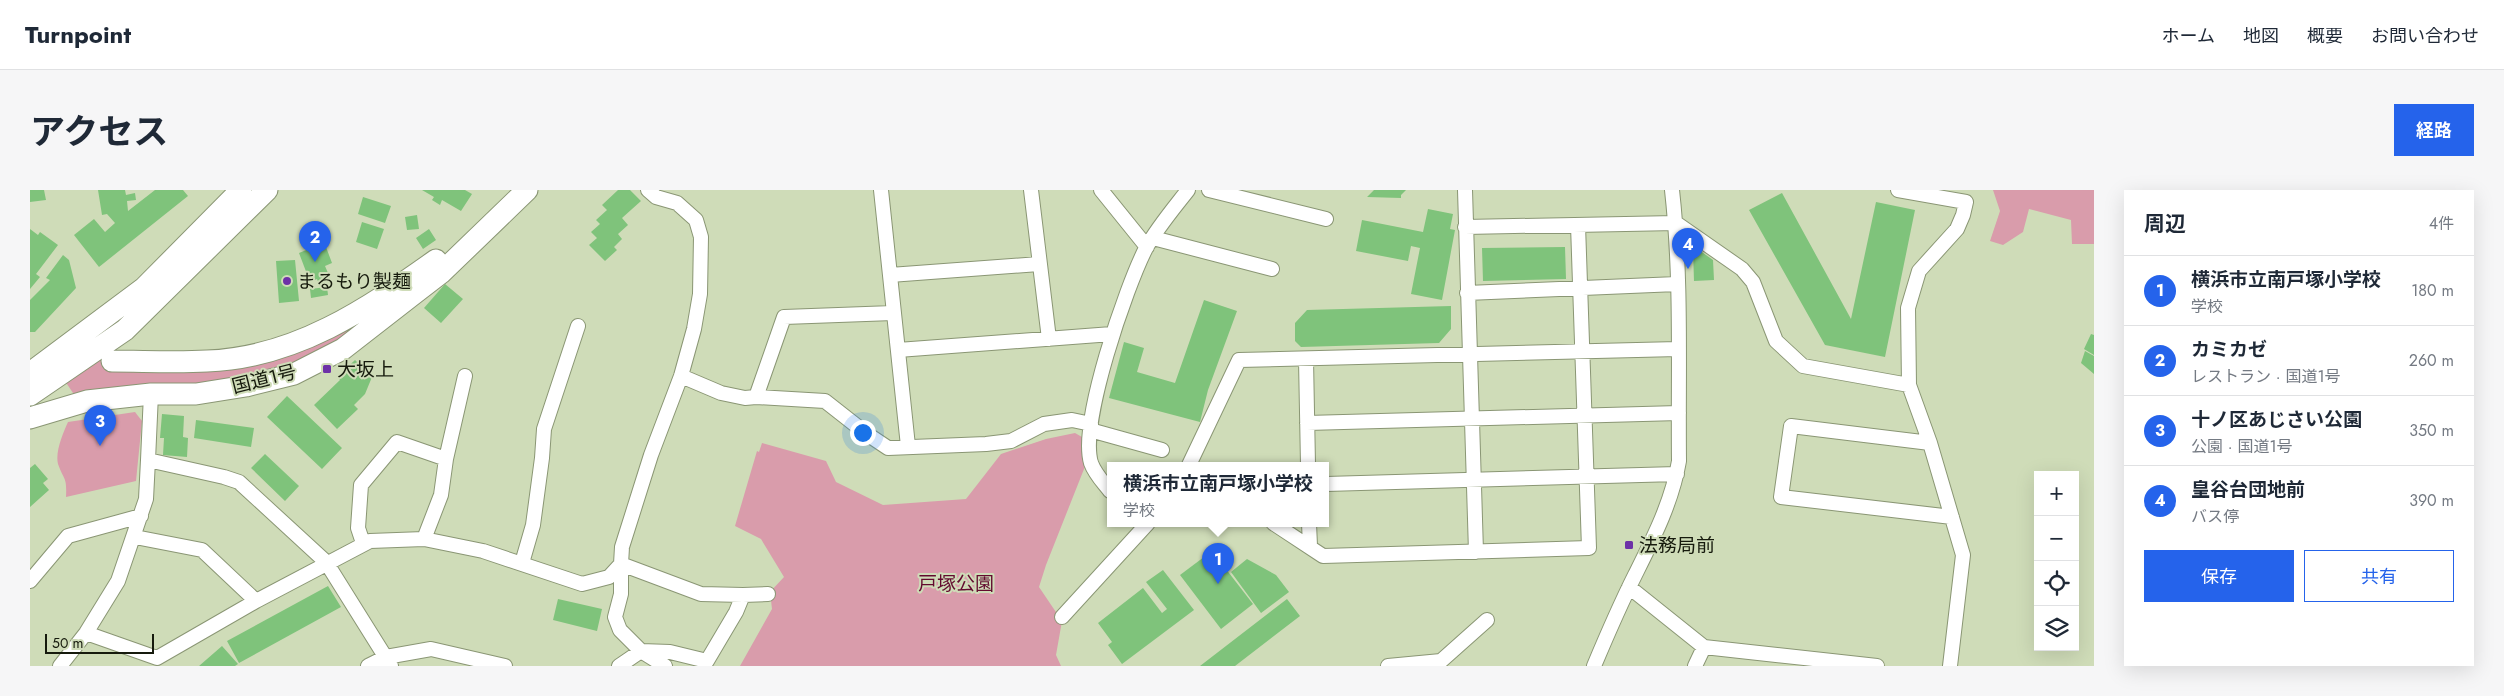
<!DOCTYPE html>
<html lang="ja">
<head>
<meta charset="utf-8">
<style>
  body { margin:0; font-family:Jost,"Noto Sans JP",sans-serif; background:#f6f6f7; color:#1f2937 }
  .controls { position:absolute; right:15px; bottom:15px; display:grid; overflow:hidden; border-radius:0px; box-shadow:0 5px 20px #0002 }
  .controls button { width:45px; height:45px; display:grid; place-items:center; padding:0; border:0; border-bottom:1px solid #e0e1e3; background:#fff; color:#1f2937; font:25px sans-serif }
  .scale { position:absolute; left:15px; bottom:12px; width:109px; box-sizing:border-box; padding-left:5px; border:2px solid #161a0d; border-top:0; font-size:14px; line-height:18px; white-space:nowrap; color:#161a0d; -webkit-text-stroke:4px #cfdcb8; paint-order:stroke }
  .you { position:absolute; left:832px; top:242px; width:18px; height:18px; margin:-12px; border:4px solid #fff; border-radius:50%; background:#1a73e8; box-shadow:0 0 0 8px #1a73e833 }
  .badge { display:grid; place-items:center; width:32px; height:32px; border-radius:50%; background:#2563eb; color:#fff; font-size:16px; font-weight:700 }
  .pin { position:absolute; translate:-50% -41px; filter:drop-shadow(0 1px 2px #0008) }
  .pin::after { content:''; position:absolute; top:26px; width:18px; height:15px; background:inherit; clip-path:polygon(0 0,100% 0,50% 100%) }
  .popup { position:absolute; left:1077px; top:272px; width:222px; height:65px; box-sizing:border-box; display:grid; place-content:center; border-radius:0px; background:#fff; filter:drop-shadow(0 1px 4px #0005); font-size:16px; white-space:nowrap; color:#747a83 }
  .popup b { font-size:19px; color:#1f2937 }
  .popup::after { content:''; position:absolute; left:50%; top:100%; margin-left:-10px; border:10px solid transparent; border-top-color:#fff }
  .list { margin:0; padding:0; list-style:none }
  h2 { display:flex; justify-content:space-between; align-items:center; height:65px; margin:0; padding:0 20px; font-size:21px }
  h2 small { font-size:16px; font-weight:400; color:#747a83 }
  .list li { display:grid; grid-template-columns:32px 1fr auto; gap:15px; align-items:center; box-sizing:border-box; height:70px; padding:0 20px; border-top:1px solid #e0e1e3 }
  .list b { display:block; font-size:19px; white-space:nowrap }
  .list p { margin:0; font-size:16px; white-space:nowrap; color:#747a83 }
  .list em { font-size:16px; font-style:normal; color:#747a83 }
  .actions { display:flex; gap:10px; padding:15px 20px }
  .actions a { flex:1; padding:11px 0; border:1px solid #2563eb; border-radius:0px; text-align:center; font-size:18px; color:#2563eb }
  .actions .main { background:#2563eb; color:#fff }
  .icon { flex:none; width:28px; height:28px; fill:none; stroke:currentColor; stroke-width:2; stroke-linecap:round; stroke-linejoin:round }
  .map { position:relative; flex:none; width:2064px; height:476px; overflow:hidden; border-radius:0px }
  header { display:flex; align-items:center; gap:30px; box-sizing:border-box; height:70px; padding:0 25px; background:#fff; border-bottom:1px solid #e0e1e3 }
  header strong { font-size:24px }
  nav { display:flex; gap:28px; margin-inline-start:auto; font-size:18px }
  .intro { display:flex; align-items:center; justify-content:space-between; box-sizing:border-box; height:120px; padding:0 30px }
  h1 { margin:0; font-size:35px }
  .button { padding:12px 22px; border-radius:0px; background:#2563eb; color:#fff; font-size:18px; font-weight:700 }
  main { display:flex; gap:30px; padding:0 30px }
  aside { flex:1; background:#fff; border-radius:0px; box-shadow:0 5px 20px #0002 }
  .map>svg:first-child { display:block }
  .green { fill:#d99cab }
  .building { fill:#7fc37b }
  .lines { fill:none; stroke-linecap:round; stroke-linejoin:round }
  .minor-casing { stroke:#8a9674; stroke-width:16 }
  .highway-casing { stroke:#8a9674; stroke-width:23 }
  .minor { stroke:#fff; stroke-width:14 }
  .highway { stroke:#fff; stroke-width:21 }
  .poi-dot { fill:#6d31a7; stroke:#cfdcb8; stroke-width:2 }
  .labels { text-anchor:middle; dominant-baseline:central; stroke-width:4; stroke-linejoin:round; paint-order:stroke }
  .poi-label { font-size:19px; fill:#161a0d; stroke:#cfdcb8; text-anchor:start }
  .street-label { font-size:19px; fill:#161a0d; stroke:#cfdcb8 }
  .park-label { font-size:19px; fill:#630b2f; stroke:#cfdcb8 }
</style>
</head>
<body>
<header>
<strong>Turnpoint</strong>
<nav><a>ホーム</a><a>地図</a><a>概要</a><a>お問い合わせ</a></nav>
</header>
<div class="intro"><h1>アクセス</h1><a class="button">経路</a></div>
<main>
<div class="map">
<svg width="2064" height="476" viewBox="0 0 2064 476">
  <rect width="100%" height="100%" fill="#cfdcb8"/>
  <!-- green -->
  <path class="green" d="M 1963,0 L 2064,0 L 2064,54 L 2042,54 L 2041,30 L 1999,19 L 1993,42 L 1973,55 L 1960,51 L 1970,21 Z
    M 342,125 C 335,131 327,139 319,145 C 241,197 135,196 45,206 L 35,191 L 81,157 L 82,179 L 284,155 L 317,140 Z
    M 105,222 L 112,231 L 106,291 L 36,307 C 37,286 34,291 28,274 C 25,262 33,243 38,232 Z
    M 1045,243 L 1052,247 L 1056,274 L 1016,375 L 1009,397 L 1032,431 L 1026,465 L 1031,476 L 710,476 L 742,419 L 740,402 L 754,387 L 731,349 L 705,336 L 727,261 L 729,262 L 732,253 L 796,271 L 806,292 L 853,315 L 936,309 L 971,264 L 1016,249 Z"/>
  <!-- building -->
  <path class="building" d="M 0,0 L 14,0 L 16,10 L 0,12 Z
    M 68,0 L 95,0 L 96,5 L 105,3 L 106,10 L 97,11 L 98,21 L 125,0 L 153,0 L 158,6 L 69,77 L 44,45 L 64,29 L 75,42 L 85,33 L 77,24 L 72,25 Z
    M 392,0 L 435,0 L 442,4 L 431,21 L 412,10 L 410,15 L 402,10 L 404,7 Z
    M 588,0 L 600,0 L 611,11 L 592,28 L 598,35 L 588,44 L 592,49 L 584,57 L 587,60 L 575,71 L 559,55 L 567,48 L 561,42 L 570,34 L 566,30 L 577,20 L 572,15 Z
    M 1344,0 L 1376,0 L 1371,5 L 1371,8 L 1337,7 Z
    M 1752,3 L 1821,129 L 1846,12 L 1885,20 L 1855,167 L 1795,155 L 1719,20 Z
    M 333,7 L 361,16 L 355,33 L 328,24 Z
    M 1398,19 L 1423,24 L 1420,39 L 1425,40 L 1412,110 L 1381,104 L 1390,58 L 1381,56 L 1378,71 L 1326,61 L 1332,30 L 1393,42 Z
    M 387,25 L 389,39 L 377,40 L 375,27 Z
    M 332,32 L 354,39 L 347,59 L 326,52 Z
    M 0,39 L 8,45 L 10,42 L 28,55 L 6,84 L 10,87 L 0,99 Z
    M 399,39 L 406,50 L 393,59 L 386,48 Z
    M 291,54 L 292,58 L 296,57 L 302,73 L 295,76 L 301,90 L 289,94 L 287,89 L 280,92 L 269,63 Z
    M 1535,57 L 1536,89 L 1453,91 L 1452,58 Z
    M 1663,60 L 1669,60 L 1683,70 L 1684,90 L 1664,91 Z
    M 33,65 L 39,70 L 46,98 L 5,142 L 0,142 L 0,110 L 20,90 L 16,88 Z
    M 265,70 L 269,111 L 249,113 L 246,71 Z
    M 415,94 L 433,109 L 411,133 L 394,118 Z
    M 297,97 L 298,105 L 281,108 L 280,99 Z
    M 1174,110 L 1207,121 L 1178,200 L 1170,232 L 1079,208 L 1094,152 L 1114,158 L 1107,182 L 1145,193 Z
    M 1421,116 L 1421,139 L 1409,153 L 1271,157 L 1265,151 L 1265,133 L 1277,120 Z
    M 2061,144 L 2064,145 L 2064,165 L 2054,159 Z
    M 2055,161 L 2064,166 L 2064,184 L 2051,173 Z
    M 325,170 L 342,187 L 335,204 L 324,215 L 328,219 L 307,239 L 284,215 L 310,190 L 307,187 Z
    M 257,206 L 312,258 L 292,279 L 237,227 Z
    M 132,224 L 154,226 L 153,247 L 158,248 L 157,267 L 133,265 L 134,248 L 130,248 Z
    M 166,230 L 224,238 L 221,257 L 164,248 Z
    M 235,264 L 269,296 L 255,311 L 221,278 Z
    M 5,274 L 18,289 L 13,293 L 19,300 L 0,317 L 0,278 Z
    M 1182,361 L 1223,414 L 1191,439 L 1150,385 Z
    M 1217,369 L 1246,385 L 1259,402 L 1231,423 L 1201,382 Z
    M 1133,380 L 1164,420 L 1092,474 L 1078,455 L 1082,452 L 1068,433 L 1113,398 L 1132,423 L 1137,419 L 1116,392 Z
    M 298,396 L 311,417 L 209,473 L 197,451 Z
    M 528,409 L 572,419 L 567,441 L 523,430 Z
    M 1257,409 L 1270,426 L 1205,476 L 1170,476 Z
    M 192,456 L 208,474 L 205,476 L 169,476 Z"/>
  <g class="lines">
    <defs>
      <path id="minor" d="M 851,0 L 878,256
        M 1001,0 L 1019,149
        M 1071,0 L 1117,57
        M 1179,0 L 1296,29
        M 1435,0 L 1446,362
        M 1868,0 L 1936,12 L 1933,25 L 1927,39 L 1889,81 L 1878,118 L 1879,195 L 1900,253 L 1933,365 L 1920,476
        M 1435,37 L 1646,33 L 1712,79 L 1723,92 L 1746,151 L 1773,176 L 1879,195
        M 1123,48 L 1242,79
        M 860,85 L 1009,74
        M 1437,103 L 1647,94
        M 868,160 L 1082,144
        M 1276,169 L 1278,275
        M 651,186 L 691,203 L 715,208 L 726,207 L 795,211 L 837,244 L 858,258 L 956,254 L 981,251 L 1014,234 L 1042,230 L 1061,234
        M 121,204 L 118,270 L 194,287 L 209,292 L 296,372 L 361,476
        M 726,207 L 754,127 L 863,123
        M 1277,233 L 1649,223
        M 1060,240 L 1132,260
        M 1900,253 L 1761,236 L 1751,307 L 1922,327
        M 1159,275 L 1209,170 L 1648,159
        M 1296,294 L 1647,284
        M 1080,301 C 1073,292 1065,284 1061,273 C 1049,233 1096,97 1116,58 C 1127,38 1144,18 1158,0
        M 1243,333 L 1293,366 L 1559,358 L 1548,35
        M 1279,333 L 1280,356
        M 105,347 L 172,360 L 226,411
        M 394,349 L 411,305 L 416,269 L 435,186
        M 333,353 L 328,338 L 331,295 L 367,252 L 416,269
        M 492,373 L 503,335 L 512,268 L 514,239 L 548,136
        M 0,391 L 38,346 L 111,326
        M 1599,397 L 1674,457 L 1847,476
        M 713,405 L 738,404
        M 1032,427 L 1118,333
        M 56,443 L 127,468 L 226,411 L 340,351 L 394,349 L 453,361 L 552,394 L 579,387 L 591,374 L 592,357 L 621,265 L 651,186 L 664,139 L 670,104 L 671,47 L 666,30 L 647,13 L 626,7 L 618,0
        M 30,476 L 56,443 L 88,391 L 116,309 L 118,270
        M 338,476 L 356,467 L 401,459 L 475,476
        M 589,476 L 611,461 L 640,462 L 677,471 L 706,422 L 713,405 L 671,404 L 591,374 L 591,404 L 585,427 L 590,440 L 611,461 L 635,476
        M 1358,476 L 1411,471 L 1457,430
        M 1564,476 C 1577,445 1590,415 1605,385 C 1623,349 1642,312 1649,271 C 1648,181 1652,90 1642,0
        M 1665,476 L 1674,457"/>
      <path id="highway" d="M 82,171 C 113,171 145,173 177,171 C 265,168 337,119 406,70
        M 0,183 L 114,98 L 211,0
        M 0,205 L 95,140 L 237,0
        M 0,228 L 57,211 L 121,204 L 166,204 L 216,196 L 264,184 L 313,159 L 385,103 L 411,83 L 497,0"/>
    </defs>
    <!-- minor casing -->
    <use href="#minor" class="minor-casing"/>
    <!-- highway casing -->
    <use href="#highway" class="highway-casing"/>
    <!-- minor -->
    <use href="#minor" class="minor"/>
    <!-- highway -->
    <use href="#highway" class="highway"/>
  </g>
  <!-- markers -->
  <g class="poi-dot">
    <circle cx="257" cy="91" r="5"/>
    <rect x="292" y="174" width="10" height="10" rx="2.5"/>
    <rect x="1594" y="350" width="10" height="10" rx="2.5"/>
  </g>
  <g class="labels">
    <!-- poi labels -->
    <g class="poi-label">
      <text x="267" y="91">まるもり製麺</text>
      <text x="307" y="179">大坂上</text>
      <text x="1609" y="355">法務局前</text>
    </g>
    <!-- street labels -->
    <g class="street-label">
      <text transform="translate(234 189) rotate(-14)">国道1号</text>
    </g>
    <!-- park labels -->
    <g class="park-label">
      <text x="926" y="393">戸塚公園</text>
    </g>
  </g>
</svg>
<div class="controls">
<button>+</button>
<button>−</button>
<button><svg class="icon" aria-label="locate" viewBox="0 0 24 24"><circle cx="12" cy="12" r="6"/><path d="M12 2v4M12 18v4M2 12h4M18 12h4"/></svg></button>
<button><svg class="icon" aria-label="layers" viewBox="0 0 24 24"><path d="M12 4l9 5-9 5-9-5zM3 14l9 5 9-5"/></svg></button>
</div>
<div class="scale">50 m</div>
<div class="you"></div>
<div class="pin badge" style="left:1188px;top:394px">1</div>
<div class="popup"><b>横浜市立南戸塚小学校</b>学校</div>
<div class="pin badge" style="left:285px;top:72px">2</div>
<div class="pin badge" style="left:70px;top:256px">3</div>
<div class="pin badge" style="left:1658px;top:79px">4</div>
</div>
<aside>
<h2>周辺<small>4件</small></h2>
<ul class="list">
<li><span class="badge">1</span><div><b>横浜市立南戸塚小学校</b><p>学校</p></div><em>180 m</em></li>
<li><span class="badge">2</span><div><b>カミカゼ</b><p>レストラン · 国道1号</p></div><em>260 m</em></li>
<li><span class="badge">3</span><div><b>十ノ区あじさい公園</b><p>公園 · 国道1号</p></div><em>350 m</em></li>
<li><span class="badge">4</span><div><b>皇谷台団地前</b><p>バス停</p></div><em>390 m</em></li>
</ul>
<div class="actions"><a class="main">保存</a><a>共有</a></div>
</aside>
</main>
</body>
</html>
